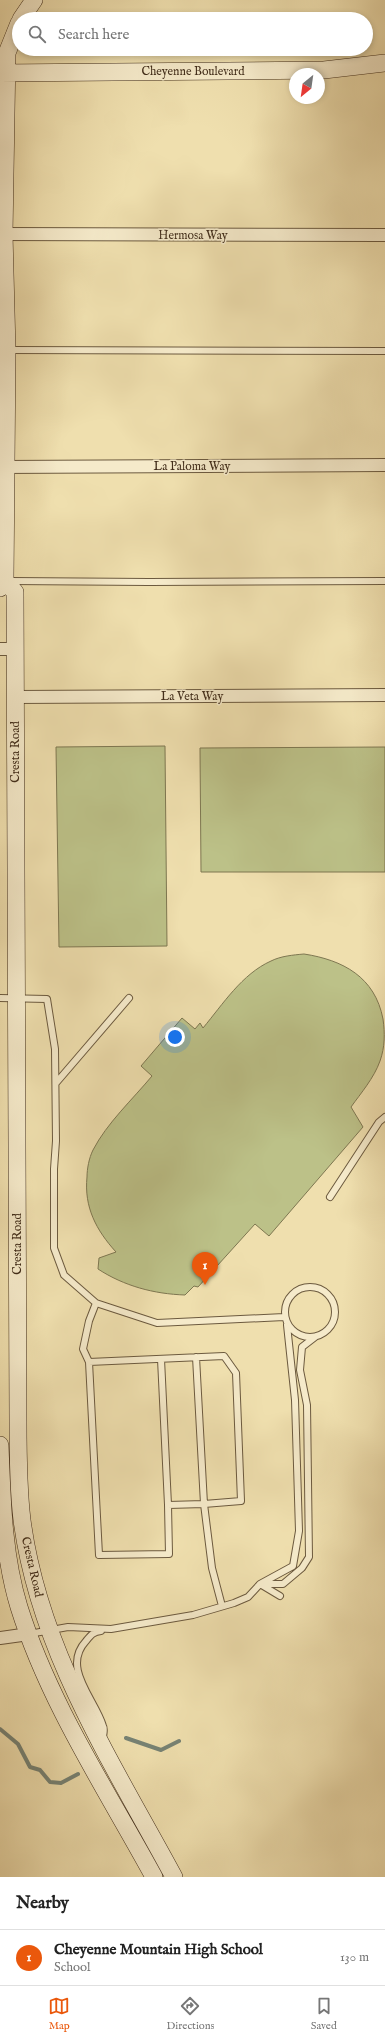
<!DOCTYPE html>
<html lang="en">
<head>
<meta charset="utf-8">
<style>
  body { margin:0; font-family:"IM FELL English",serif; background:#f6f6f6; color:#222 }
  .compass { position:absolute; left:289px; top:68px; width:36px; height:36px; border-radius:50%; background:#fff; box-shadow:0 2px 6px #0003; rotate:209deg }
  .you { position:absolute; left:175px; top:1037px; width:14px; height:14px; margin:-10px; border:3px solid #fff; border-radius:50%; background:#1a73e8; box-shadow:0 0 0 6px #1a73e833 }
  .badge { display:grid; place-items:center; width:26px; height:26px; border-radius:50%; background:#ea580c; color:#fff; font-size:13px; font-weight:700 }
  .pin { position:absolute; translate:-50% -33px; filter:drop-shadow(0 1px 2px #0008) }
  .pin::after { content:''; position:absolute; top:21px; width:14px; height:12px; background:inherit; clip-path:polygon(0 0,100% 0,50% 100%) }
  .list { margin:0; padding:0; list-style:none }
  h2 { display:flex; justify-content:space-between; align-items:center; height:52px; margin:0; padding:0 16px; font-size:17px }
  h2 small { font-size:13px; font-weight:400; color:#767676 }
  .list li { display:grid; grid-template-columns:26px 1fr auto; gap:12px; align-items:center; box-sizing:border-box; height:56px; padding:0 16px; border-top:1px solid #e0e0e0 }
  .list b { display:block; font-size:15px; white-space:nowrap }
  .list p { margin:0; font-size:13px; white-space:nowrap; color:#767676 }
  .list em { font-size:13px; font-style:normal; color:#767676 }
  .icon { flex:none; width:22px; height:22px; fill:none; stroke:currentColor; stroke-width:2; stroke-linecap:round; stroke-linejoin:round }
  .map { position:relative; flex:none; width:385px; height:1877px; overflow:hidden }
  .search { position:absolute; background:#fff; box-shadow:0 2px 6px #0003; left:12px; right:12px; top:12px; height:44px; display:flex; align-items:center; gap:10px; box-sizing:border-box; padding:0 14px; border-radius:22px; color:#767676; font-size:15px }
  .sheet { height:108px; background:#fff }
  nav { display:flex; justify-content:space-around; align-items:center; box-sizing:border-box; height:56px; border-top:1px solid #e0e0e0; background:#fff; font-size:11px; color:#767676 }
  nav a { display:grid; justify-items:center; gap:2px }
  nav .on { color:#ea580c }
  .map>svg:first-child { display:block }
  .pitch { fill:#bcc188; stroke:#7e7751 }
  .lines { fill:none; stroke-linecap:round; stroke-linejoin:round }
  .stream { stroke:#778375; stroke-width:4 }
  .lane-casing { stroke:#6c5a3f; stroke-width:8 }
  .street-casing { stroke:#6c5a3f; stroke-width:14 }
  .secondary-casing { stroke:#412d1a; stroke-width:18 }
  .lane { stroke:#f5eaca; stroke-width:6 }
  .street { stroke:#f5eaca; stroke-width:12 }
  .secondary { stroke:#f5eaca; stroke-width:17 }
  .labels { text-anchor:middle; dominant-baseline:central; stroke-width:3; stroke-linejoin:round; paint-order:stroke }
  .street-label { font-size:12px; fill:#412d1a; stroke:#f5eaca }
</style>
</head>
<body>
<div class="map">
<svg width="385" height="1877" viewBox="0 0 385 1877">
  <rect width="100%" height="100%" fill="#efdfae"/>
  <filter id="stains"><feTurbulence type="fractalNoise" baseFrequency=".005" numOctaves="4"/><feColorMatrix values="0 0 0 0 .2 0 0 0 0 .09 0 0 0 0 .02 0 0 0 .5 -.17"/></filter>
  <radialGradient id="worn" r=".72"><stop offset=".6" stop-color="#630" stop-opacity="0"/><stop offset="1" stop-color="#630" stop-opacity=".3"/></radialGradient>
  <!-- pitch -->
  <path class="pitch" d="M 165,746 L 167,946 L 59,947 L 56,747 Z
    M 385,747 L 385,872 L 201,872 L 200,748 Z
    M 304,954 C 343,960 375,977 383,1019 C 385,1033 385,1047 380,1061 C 374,1078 361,1093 351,1107 L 363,1127 L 269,1236 L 255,1224 L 198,1287 L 194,1286 L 185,1295 C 154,1294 124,1286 98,1269 L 99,1258 L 116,1252 C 96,1230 84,1207 87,1177 C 87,1169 89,1158 93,1150 C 107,1123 132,1100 152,1076 L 141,1066 L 182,1018 L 195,1029 L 200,1023 L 203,1028 C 223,1004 242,974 271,961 C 281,956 293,955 304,954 Z"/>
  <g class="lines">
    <!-- stream -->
    <path class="stream" d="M 0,1729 L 18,1744 L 30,1767 L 40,1770 L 50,1782 L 61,1783 L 78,1774
      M 126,1738 L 161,1750 L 179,1741"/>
    <defs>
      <path id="lane" d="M 8,350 L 385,351
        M 10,581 L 149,582 L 385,581
        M 0,998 L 47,999 L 55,1049 L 56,1141 L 54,1169 L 54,1248 L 64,1275 L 96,1303 L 89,1321 L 83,1349 L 89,1362
        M 56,1083 L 129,998
        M 330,1197 L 379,1122 L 385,1117
        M285 1312a25 25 0 1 1 50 0a25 25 0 1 1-50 0Z
        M 96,1303 L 157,1323 L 284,1317
        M 287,1325 L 295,1400 L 299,1531 L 293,1566 L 260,1584 L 283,1584 L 302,1568 L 309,1557 L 307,1405 L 300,1370 L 302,1347 L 315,1337
        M 196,1357 L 204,1504 L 168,1505 L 169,1554 L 99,1555 L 89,1362 L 224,1356 L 236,1373 L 241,1501 L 204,1504 L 212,1568 L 222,1606
        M 161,1359 L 168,1505
        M 101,1631 C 93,1632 91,1635 86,1641 C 61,1668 95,1699 103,1726 C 105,1729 103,1734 103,1738
        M 29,1634 L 68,1627 L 111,1629 L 193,1615 L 234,1603 L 248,1597 L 260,1584 L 280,1596"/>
      <path id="street" d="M 0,234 L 385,235
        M 0,467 L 385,465
        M 0,649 L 15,649
        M 15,697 L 385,695
        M 0,1638 L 29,1634"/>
      <path id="secondary" d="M 21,19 L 34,0
        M 0,73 L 324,70 L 385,63
        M 5,581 L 15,592 L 18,1421 C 18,1454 18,1487 22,1520 C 39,1651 113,1764 174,1877
        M 0,588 L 5,581 L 7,350 L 4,234 L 7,53 L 19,23
        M 0,1445 C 2,1498 3,1555 19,1607 C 49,1703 106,1789 154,1877"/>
    </defs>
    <!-- lane casing -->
    <use href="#lane" class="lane-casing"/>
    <!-- street casing -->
    <use href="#street" class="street-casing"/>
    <!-- secondary casing -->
    <use href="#secondary" class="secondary-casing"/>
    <!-- lane -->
    <use href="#lane" class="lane"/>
    <!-- street -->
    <use href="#street" class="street"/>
    <!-- secondary -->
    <use href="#secondary" class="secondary"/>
  </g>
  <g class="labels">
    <!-- street labels -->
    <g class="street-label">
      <text x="193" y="71">Cheyenne Boulevard</text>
      <text x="193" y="235">Hermosa Way</text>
      <text x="192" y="466">La Paloma Way</text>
      <text x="192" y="696">La Veta Way</text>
      <text transform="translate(15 752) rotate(-90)">Cresta Road</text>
      <text transform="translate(17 1244) rotate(-90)">Cresta Road</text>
      <text transform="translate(32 1567) rotate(77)">Cresta Road</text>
    </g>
  </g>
  <rect width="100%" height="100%" filter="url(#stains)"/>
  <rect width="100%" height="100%" fill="url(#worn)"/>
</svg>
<svg class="compass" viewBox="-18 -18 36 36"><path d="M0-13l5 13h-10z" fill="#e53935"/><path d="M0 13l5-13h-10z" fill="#767676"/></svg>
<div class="you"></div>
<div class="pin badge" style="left:205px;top:1285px">1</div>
<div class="search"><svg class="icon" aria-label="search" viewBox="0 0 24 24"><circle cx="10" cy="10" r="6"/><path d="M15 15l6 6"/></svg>Search here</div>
</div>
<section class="sheet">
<h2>Nearby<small></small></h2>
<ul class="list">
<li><span class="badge">1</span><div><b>Cheyenne Mountain High School</b><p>School</p></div><em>130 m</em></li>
</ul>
</section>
<nav>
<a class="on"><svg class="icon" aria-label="map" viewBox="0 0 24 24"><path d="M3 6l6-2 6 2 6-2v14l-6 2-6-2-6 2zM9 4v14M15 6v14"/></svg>Map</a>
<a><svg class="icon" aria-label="directions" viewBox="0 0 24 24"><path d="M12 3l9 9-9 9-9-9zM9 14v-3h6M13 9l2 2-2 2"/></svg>Directions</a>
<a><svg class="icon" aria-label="saved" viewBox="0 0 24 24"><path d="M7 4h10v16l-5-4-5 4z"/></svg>Saved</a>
</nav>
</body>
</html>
